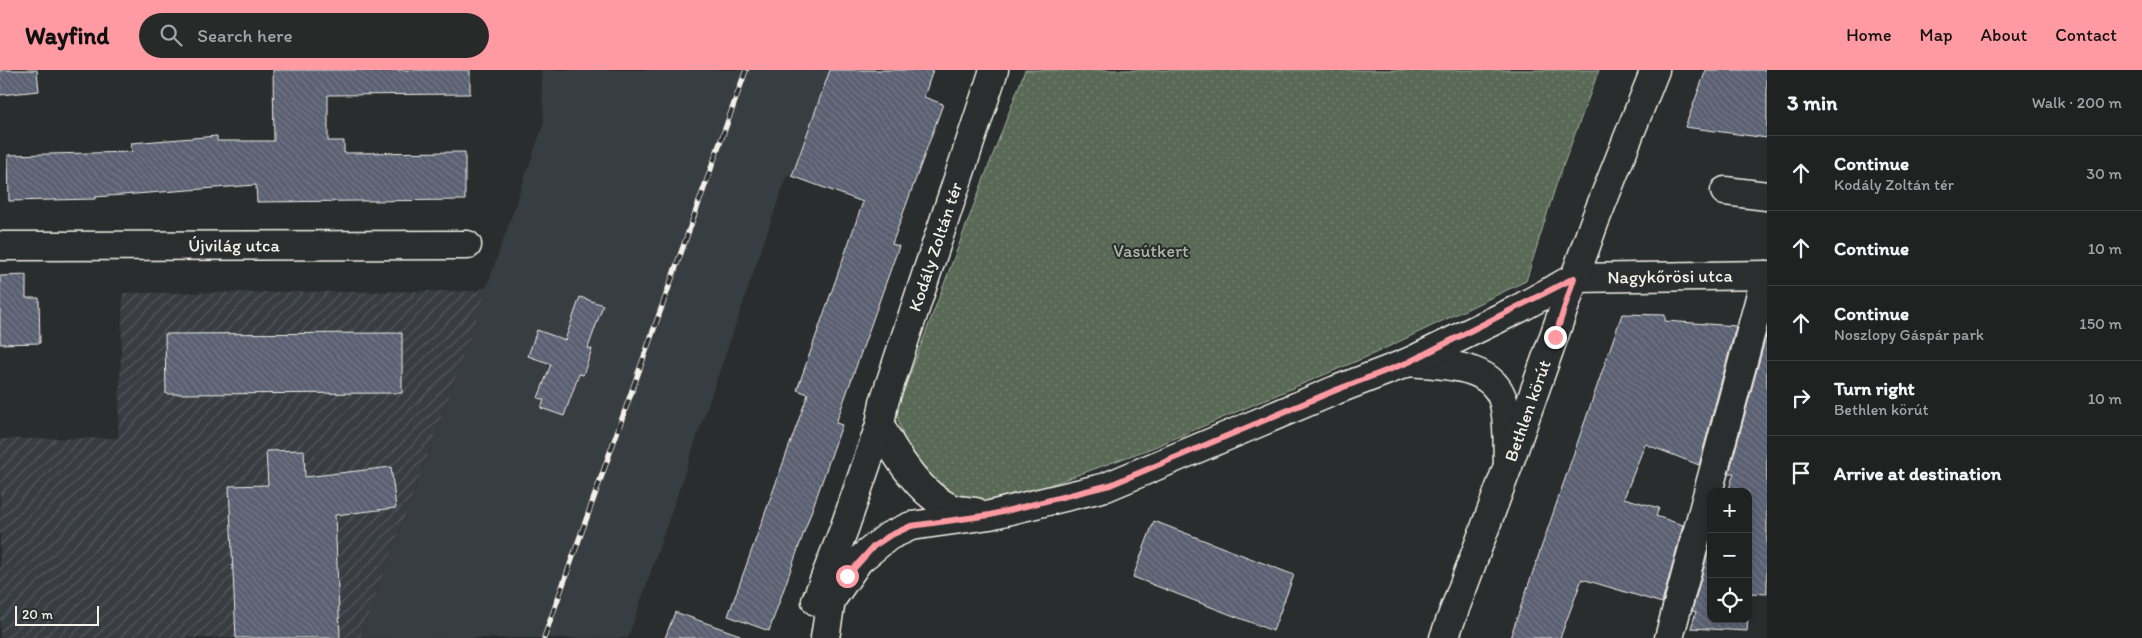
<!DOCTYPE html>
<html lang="en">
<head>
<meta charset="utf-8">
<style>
  body { margin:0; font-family:Itim,sans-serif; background:#282a2a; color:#f1f3f6 }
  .controls { position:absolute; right:15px; bottom:15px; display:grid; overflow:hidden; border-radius:10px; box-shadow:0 2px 8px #0003 }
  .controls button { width:45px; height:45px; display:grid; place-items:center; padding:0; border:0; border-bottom:1px solid #3d3f40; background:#202222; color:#f1f3f6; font:25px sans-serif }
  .scale { position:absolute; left:15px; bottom:12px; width:84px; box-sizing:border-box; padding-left:5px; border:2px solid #f4f1e8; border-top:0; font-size:14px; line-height:18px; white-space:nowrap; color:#f4f1e8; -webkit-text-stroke:4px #2a2d2e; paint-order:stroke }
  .stop { position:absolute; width:15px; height:15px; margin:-11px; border:4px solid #ff9aa2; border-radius:50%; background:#fff }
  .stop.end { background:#ff9aa2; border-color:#fff; box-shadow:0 1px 5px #0008 }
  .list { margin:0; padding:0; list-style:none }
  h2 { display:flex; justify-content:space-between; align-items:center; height:65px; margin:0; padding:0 20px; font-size:21px }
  h2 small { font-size:16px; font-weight:400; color:#a2a4a5 }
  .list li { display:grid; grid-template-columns:32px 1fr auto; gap:15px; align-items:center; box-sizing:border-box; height:75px; padding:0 20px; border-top:1px solid #3d3f40 }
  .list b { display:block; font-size:19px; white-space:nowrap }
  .list p { margin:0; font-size:16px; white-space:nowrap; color:#a2a4a5 }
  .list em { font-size:16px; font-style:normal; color:#a2a4a5 }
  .icon { flex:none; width:28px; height:28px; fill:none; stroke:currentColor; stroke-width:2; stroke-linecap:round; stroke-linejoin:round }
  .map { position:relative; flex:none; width:1767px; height:568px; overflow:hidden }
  header { display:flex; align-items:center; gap:30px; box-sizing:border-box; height:70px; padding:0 25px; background:#ff9aa2; color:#111 }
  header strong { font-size:24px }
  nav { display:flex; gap:28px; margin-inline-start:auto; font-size:18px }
  .search { width:350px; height:45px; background:#282a2a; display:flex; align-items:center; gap:12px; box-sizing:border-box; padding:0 18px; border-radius:28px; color:#a2a4a5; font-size:19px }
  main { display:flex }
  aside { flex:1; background:#202222 }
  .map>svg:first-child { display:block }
  .built { fill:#383c42 }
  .industrial { fill:url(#industrial-furrows) }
  .park { fill:url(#park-dots); stroke:#a6ae9e }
  .building { fill:url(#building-back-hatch); stroke:#f4f1e8 }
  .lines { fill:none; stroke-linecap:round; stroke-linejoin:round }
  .street-casing { stroke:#f4f1e8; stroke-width:31 }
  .secondary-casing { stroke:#f4f1e8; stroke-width:31 }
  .street { stroke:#2a2d2e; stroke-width:28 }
  .secondary { stroke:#2a2d2e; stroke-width:28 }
  .rail-casing { stroke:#f4f1e8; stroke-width:5.5 }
  .rail { stroke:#2a2d2e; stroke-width:4; stroke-dasharray:11; stroke-linecap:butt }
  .route { stroke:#ff9aa2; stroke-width:6 }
  .labels { text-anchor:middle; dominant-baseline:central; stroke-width:4; stroke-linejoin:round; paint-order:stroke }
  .street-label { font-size:18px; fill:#f4f1e8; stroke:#2a2d2e }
  .park-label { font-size:18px; fill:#aeb4a5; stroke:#2a2d2e }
</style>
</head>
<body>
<header>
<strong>Wayfind</strong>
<div class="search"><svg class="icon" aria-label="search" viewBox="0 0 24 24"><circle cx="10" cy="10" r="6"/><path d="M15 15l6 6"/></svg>Search here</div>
<nav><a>Home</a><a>Map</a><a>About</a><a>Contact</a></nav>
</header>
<main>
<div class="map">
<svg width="1767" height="568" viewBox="0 0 1767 568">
  <defs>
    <pattern id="industrial-furrows" width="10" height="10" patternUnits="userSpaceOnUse" patternTransform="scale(1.25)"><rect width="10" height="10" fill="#383c42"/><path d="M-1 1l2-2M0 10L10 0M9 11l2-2" fill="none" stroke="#55595d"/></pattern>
    <pattern id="park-dots" width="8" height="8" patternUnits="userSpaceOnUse" patternTransform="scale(1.25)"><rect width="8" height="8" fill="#586a54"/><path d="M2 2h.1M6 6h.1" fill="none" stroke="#71806d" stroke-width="1.8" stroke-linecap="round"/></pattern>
    <pattern id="building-back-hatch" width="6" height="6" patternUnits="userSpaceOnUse" patternTransform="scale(1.25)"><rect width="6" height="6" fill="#5a6072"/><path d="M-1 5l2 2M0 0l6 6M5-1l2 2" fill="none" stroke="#727786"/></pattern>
  </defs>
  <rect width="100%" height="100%" fill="#2a2d2e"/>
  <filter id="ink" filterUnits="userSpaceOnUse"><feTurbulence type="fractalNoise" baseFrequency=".02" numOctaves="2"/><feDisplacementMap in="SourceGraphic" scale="10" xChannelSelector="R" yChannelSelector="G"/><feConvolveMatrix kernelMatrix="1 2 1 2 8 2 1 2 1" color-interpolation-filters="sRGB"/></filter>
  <g filter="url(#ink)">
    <!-- built -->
    <path class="built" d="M 541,0 L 830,0 L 792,106 L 787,105 L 628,568 L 360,568 L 448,329 L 544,52 Z"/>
    <!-- industrial -->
    <path class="industrial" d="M 488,216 L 448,329 L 360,568 L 0,568 L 0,369 L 118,368 L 123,223 L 477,221 Z"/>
    <!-- park -->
    <path class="park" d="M 1025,0 L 1599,0 L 1557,112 L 1526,211 L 1371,285 L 1262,331 L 1152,378 L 1003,432 L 965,432 L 932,407 L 907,381 L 896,341 Z"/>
    <!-- building -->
    <path class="building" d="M 0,0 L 37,0 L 39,21 L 0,25 Z
      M 273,0 L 470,0 L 470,24 L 328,25 L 328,71 L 344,71 L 344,83 L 465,82 L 465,130 L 257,132 L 256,115 L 95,127 L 95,129 L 9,131 L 8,85 L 132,82 L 131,73 L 217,66 L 217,71 L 274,71 Z
      M 830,0 L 933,0 L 924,27 L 943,34 L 892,174 L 899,176 L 836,353 L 842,355 L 769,561 L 728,546 L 808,324 L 797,320 L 863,132 L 792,106 Z
      M 1706,0 L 1767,0 L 1767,68 L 1685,57 Z
      M 26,205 L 26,228 L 39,228 L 40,273 L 0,274 L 0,206 Z
      M 580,227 L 603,235 L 588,278 L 592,279 L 583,305 L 579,304 L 564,346 L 541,338 L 544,330 L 538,328 L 551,294 L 528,286 L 537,260 L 565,270 Z
      M 1622,244 L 1665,245 L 1665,251 L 1736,256 L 1699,395 L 1645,374 L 1624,428 L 1659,438 L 1656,446 L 1683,455 L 1662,533 L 1582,509 L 1560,568 L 1510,568 Z
      M 1767,262 L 1767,524 L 1751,523 L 1748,546 L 1748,422 L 1728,422 L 1734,403 L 1729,403 Z
      M 402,263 L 402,323 L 166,324 L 165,264 Z
      M 304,380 L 305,407 L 391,397 L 396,438 L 335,445 L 340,568 L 236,568 L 229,416 L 268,415 L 266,381 Z
      M 1154,451 L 1294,505 L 1273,561 L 1133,507 Z
      M 1711,472 L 1711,549 L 1748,549 L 1747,561 L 1691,558 L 1696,542 L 1692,541 Z
      M 675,542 L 740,565 L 739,568 L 665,568 Z"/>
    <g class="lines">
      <defs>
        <g id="street">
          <path d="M 1725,121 L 1767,126"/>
          <path id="s1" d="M 0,176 L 467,175"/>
          <path d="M 1409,292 C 1442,295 1495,293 1504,334 C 1509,354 1507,376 1508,396"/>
          <path d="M 880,355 C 895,385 921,426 953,439 C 960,441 969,441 976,442"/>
          <path id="s2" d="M 816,531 L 844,459 L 880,355 L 884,332 L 994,0"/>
          <path d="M 825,568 L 831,530 L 859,490 L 889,466 L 911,456 L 990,445 L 1106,417 L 1336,320 L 1409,292 L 1520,238 L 1574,208"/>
          <path d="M 1669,568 L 1766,205"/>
        </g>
        <g id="secondary">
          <path id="s3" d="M 1574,208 L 1767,205"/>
          <path id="s4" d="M 1444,568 L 1508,396 L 1594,153 L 1655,0"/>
        </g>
      </defs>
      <!-- street casing -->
      <use href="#street" class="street-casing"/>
      <!-- secondary casing -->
      <use href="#secondary" class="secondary-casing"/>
      <!-- street -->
      <use href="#street" class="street"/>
      <!-- secondary -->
      <use href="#secondary" class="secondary"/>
      <defs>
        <path id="rail" d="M 544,568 L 746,0"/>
      </defs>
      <!-- rail casing -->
      <use href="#rail" class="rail-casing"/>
      <!-- rail -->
      <use href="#rail" class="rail"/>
    </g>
  </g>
  <g class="lines" filter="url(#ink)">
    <!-- route -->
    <path class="route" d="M 847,506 L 874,476 L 889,466 L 911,456 L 990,445 L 1110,415 L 1336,320 L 1409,292 L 1574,208 L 1555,267"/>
  </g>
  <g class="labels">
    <!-- street labels -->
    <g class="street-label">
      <text stroke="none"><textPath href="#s1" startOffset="234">Újvilág utca</textPath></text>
      <text stroke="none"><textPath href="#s2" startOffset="374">Kodály Zoltán tér</textPath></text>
      <text stroke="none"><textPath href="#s3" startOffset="96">Nagykőrösi utca</textPath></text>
      <text stroke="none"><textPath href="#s4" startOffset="242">Bethlen körút</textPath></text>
    </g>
    <!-- park labels -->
    <g class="park-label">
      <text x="1151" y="181">Vasútkert</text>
    </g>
  </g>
</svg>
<div class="controls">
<button>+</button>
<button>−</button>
<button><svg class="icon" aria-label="locate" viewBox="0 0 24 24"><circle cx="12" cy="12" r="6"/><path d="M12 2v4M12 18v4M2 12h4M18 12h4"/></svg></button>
</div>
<div class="scale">20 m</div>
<div class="stop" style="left:847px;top:506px"></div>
<div class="stop end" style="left:1555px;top:267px"></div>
</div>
<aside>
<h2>3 min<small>Walk · 200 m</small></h2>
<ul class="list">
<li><svg class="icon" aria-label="ahead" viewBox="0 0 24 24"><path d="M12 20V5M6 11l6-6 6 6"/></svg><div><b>Continue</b><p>Kodály Zoltán tér</p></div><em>30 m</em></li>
<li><svg class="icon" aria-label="ahead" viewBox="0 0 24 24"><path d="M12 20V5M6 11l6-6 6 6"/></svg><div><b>Continue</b></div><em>10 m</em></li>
<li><svg class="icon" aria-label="ahead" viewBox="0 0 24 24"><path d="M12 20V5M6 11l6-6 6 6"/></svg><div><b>Continue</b><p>Noszlopy Gáspár park</p></div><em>150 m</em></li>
<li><svg class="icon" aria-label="right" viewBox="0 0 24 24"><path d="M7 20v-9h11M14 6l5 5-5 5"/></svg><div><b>Turn right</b><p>Bethlen körút</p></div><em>10 m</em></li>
<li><svg class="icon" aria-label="arrive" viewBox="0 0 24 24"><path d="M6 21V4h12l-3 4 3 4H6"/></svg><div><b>Arrive at destination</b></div></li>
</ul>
</aside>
</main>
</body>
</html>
